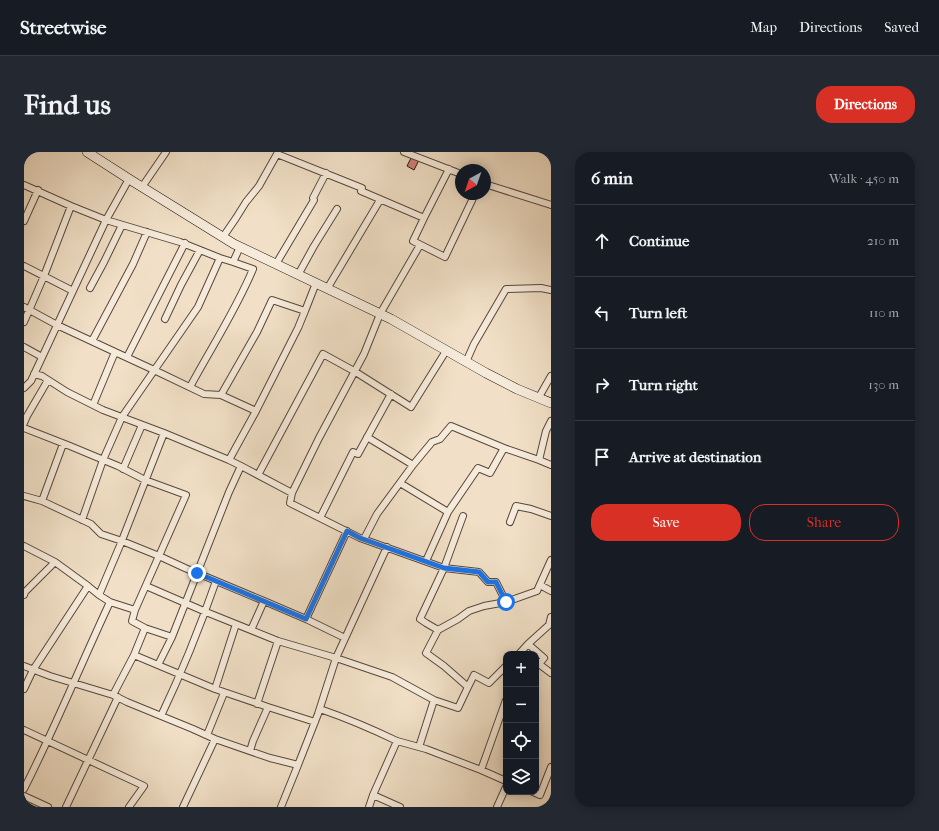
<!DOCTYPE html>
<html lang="en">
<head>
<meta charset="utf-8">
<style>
  body { margin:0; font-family:"IM FELL French Canon",serif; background:#242831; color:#f1f3f6 }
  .controls { position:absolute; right:12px; bottom:12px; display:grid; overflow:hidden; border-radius:8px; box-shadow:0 2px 10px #0003 }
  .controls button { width:36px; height:36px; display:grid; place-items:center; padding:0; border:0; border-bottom:1px solid #363941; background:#171b24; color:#f1f3f6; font:20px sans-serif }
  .compass { position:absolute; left:431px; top:12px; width:36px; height:36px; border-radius:50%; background:#171b24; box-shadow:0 2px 10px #0003; rotate:220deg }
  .stop { position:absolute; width:12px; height:12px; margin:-9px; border:3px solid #1a73e8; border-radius:50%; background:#fff }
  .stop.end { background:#1a73e8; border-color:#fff; box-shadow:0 1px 4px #0008 }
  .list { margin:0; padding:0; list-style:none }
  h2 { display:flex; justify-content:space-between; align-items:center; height:52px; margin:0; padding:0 16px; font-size:17px }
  h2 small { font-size:13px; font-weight:400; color:#9ea1a6 }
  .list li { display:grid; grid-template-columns:26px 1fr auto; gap:12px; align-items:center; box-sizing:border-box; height:72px; padding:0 16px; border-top:1px solid #363941 }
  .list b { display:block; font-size:15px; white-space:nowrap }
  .list em { font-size:13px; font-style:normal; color:#9ea1a6 }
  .actions { display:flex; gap:8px; padding:12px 16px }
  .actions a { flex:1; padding:9px 0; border:1px solid #d93025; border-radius:16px; text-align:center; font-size:14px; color:#d93025 }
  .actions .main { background:#d93025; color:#fff }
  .icon { flex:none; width:22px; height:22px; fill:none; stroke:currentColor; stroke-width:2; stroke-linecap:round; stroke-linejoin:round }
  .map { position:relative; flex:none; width:527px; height:655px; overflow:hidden; border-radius:16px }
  header { display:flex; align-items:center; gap:24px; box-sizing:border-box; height:56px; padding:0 20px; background:#171b24; border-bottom:1px solid #363941 }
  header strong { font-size:19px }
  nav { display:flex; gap:22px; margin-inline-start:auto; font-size:14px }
  .intro { display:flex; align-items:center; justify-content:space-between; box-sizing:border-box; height:96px; padding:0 24px }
  h1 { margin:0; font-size:28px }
  .button { padding:10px 18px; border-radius:16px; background:#d93025; color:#fff; font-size:14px; font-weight:700 }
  main { display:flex; gap:24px; padding:0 24px }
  aside { flex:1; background:#171b24; border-radius:16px; box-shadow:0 2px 10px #0003 }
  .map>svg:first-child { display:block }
  .building { fill:#d28479; stroke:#25160d }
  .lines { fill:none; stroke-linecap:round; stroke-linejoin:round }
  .street-casing { stroke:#58483c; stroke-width:8 }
  .secondary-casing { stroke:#25160d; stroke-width:10 }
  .street { stroke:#f6ebdb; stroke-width:6 }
  .secondary { stroke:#f6ebdb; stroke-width:9 }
  .route { stroke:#1a73e8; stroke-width:5 }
</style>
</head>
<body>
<header>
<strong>Streetwise</strong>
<nav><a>Map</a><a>Directions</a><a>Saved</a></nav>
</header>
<div class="intro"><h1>Find us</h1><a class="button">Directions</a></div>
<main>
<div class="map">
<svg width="527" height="655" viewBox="0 0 527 655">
  <rect width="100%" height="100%" fill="#f1e0c7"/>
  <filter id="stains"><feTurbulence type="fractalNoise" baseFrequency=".005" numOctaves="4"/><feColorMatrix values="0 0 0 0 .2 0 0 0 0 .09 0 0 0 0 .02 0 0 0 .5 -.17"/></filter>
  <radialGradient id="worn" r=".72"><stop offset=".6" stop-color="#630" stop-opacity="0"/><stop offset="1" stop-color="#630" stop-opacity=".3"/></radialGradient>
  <!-- building -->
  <path class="building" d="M 388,4 L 395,8 L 390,18 L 383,14 Z"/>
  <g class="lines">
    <defs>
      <path id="street" d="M 380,0 L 437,22
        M 461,32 L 527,53
        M 0,33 L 47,54 L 82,68 L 156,90 L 196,106
        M 118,35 L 142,0
        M 400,66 L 425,17
        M 0,69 L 14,38
        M 199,85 L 212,66 L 222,50 L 235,34 L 253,2 L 338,36 L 337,39 L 400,66 L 389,89 L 421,105 L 451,42
        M 252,112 L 290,48 L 289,46 L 302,21
        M 0,114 L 49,139
        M 274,123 L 290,94 L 313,57
        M 66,136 L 80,110 L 98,73
        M 303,137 L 356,48
        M 0,155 L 33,173 L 91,200 L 69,253
        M 141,167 L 157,133 L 176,98
        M 0,170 L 20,124 L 47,54
        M 68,189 L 109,112 L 123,80
        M 0,195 L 18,205
        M 91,200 L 130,218 L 180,242 L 197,243
        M 103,205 L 161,91
        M 442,210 L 450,192 L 482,137 L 517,136 L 527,138
        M 10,222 L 18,224 L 43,240 L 79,258 L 140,281 L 205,308 L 217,314
        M 166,235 C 187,196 212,158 229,117 L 209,110
        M 0,236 L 7,229 L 82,68 L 105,27
        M 515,245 L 527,224
        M 232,259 L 274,176 L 281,159
        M 0,271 L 3,264 L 24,228
        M 0,276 L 46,294 L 94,314 L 121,328 L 162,343 L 111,458
        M 343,285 L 389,313
        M 480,296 L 515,308 L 522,279 L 527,269
        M 205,308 L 232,259 L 197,243 L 233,180 L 248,148 L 281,159 L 292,131
        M 515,308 L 527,313
        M 99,317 L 118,273
        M 234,323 L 299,202 L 330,219 L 387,255 L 422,199
        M 376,331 L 424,360
        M 268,341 L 266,351 L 336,386 L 420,416 L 455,420 L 464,430 L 472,430 L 482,450 L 513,439 L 527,408
        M 0,344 L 18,349 L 39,292
        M 18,349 L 67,372 L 77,382 L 98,389 L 135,404
        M 296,366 L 329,300 L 334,302 L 367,242
        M 58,368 L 79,308 L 98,265 L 174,155 L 196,106 L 209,110 L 216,95
        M 486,370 L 492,354 L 507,357 L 527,364
        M 340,387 L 353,362 L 389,313 L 408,290 L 416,287 L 427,274 L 480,296 L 466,321 L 454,316 L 424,360 L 402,409
        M 0,394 L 31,410 L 1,440 L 0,443
        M 135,404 L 161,416 L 240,449 L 227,478
        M 31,410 L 64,434
        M 516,433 L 527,439
        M 122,434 L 182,460 L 254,489 L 312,506 L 368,525 L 410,548 L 434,556 L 444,535 L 420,514 L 402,501 L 414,478 L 402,471 L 396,467 L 420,416 L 439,364
        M 240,449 L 282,467 L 321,486
        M 527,465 L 525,473 L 504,492 L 520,506 L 515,512 L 527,521
        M 282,467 L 323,379
        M 212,472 L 191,537 L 244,555
        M 121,476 L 108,469 L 111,458 L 86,450 L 75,443 L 97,391 L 140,281
        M 414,478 L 434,467 L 445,459 L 460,454 L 482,450
        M 495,502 L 504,492
        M 110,503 L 191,537
        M 134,513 L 148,485
        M 0,514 L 26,524 L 89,543 L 103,550 L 169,577 L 191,587 L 246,606 L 274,613 L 257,655
        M 444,535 L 450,523 L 465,531 L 482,514
        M 0,537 L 9,518 L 64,434 L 75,443
        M 89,543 L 110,503 L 121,476 L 148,485 L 205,340 L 217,314 L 268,341 L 295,286 L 340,202 L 356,162 L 396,93
        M 233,552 L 254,489
        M 296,557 C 322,566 348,577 373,589
        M 137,564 C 158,520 176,475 192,429
        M 0,578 L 120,634 L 105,655
        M 183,583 L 200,541
        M 395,595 L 410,548
        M 226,599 L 229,589 L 244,555 L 291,570
        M 274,613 L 294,562 L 312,506 L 363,395
        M 457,618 L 482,548
        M 0,637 C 31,576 57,512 86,450
        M 509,640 L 516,643 L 527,615
        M 349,643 L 376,655
        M 0,644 L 24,655
        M 42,655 L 94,545
        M 159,655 L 191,587
        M 345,655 L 349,643 L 373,589 L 402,597 L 457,618 L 482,629
        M 473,655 L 482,635"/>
      <path id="secondary" d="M 63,0 L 105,27 L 118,35 L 210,92 L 367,167 L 462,221 L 493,237 L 527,251"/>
    </defs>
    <!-- street casing -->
    <use href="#street" class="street-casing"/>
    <!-- secondary casing -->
    <use href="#secondary" class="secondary-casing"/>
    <!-- street -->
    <use href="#street" class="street"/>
    <!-- secondary -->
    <use href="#secondary" class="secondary"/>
  </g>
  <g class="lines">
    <!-- route -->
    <path class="route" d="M 173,421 L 282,467 L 323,379 L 336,386 L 420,416 L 455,420 L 464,430 L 472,430 L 482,450"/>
  </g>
  <rect width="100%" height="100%" filter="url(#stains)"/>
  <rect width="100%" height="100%" fill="url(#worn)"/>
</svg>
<div class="controls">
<button>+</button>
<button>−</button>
<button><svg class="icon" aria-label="locate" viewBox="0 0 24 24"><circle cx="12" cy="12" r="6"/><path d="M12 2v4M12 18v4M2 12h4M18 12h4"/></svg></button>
<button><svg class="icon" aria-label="layers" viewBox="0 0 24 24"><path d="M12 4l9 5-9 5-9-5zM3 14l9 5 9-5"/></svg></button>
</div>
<svg class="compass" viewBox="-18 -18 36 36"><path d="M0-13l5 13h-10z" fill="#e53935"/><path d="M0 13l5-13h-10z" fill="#9ea1a6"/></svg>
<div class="stop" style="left:482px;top:450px"></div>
<div class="stop end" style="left:173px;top:421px"></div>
</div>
<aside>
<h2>6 min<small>Walk · 450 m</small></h2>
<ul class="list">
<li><svg class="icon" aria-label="ahead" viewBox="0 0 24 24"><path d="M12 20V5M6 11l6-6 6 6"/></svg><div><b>Continue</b></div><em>210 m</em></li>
<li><svg class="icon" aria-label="left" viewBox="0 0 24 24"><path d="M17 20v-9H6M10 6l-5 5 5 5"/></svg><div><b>Turn left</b></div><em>110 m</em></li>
<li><svg class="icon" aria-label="right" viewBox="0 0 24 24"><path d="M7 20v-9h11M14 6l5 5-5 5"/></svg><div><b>Turn right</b></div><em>130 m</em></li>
<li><svg class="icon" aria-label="arrive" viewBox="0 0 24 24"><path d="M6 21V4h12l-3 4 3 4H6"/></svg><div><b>Arrive at destination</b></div></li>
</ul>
<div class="actions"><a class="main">Save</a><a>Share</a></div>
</aside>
</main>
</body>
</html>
